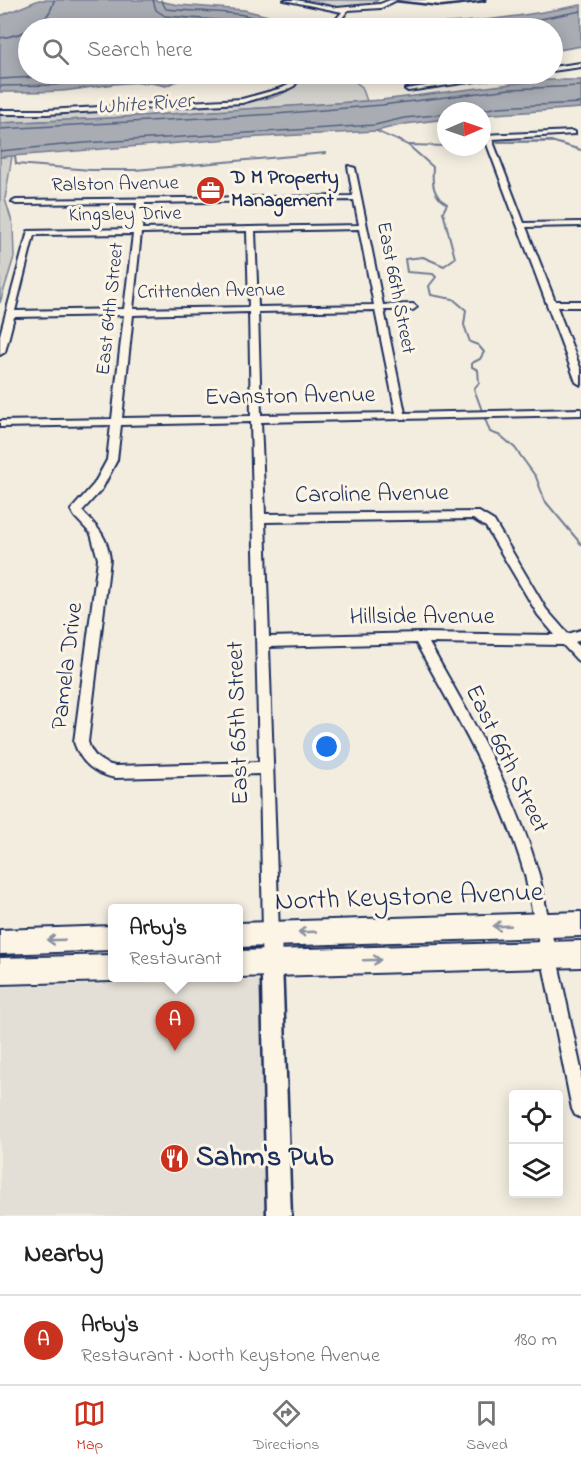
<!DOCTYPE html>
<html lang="en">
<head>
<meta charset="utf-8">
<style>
  body { margin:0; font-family:"Indie Flower",sans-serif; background:#f2f2f2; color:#222 }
  .controls { position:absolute; right:18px; bottom:18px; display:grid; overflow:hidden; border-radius:6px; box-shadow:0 3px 15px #0003 }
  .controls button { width:54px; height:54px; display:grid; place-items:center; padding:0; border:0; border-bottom:2px solid #e0e0e0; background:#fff; color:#222; font:30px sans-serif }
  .compass { position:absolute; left:437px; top:102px; width:54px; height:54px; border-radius:50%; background:#fff; box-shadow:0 3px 15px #0003; rotate:88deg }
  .you { position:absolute; left:327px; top:747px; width:21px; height:21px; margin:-15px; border:4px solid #fff; border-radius:50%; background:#1a73e8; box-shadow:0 0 0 9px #1a73e833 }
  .badge { display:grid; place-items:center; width:39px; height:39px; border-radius:50%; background:#c8321e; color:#fff; font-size:20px; font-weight:700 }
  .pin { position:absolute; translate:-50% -50px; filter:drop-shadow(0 2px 3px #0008) }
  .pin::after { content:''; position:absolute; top:32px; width:21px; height:18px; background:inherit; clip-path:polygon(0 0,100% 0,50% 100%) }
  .popup { position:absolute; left:108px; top:904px; width:135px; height:78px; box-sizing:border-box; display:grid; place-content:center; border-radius:6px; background:#fff; filter:drop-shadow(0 2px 4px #0005); font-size:20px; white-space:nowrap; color:#767676 }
  .popup b { font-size:22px; color:#222 }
  .popup::after { content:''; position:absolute; left:50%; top:100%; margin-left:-12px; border:12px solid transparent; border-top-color:#fff }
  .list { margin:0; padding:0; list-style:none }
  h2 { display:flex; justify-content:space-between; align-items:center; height:78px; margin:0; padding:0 24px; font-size:26px }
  h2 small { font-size:20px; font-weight:400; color:#767676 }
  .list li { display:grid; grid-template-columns:39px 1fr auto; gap:18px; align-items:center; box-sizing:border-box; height:90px; padding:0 24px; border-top:2px solid #e0e0e0 }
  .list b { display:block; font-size:22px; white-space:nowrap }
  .list p { margin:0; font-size:20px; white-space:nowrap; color:#767676 }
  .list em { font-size:20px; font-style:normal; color:#767676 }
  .icon { flex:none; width:33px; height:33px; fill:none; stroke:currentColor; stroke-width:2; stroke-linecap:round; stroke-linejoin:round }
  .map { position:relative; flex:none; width:581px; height:1216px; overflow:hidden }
  .search { position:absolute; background:#fff; box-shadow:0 3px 15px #0003; left:18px; right:18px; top:18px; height:66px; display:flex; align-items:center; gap:15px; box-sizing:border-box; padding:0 21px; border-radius:33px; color:#767676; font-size:22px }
  .sheet { height:168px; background:#fff }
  nav { display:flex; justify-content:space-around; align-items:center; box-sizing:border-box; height:84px; border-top:2px solid #e0e0e0; background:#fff; font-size:16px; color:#767676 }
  nav a { display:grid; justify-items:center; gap:3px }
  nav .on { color:#c8321e }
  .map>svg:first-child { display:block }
  .built { fill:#e3dfd6 }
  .green { fill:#d3d1cc; stroke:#778095; stroke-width:1.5 }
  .water { fill:#a9acb3; stroke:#707a91; stroke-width:1.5 }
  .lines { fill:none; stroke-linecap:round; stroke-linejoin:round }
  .shore { stroke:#546180; stroke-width:1.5 }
  .stream-far1 { stroke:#707a91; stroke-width:1.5 }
  .stream { stroke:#707a91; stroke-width:2 }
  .minor-casing { stroke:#1b2f5e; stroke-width:4 }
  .tertiary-casing { stroke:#1b2f5e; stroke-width:5 }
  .primary-casing { stroke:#1b2f5e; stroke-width:4 }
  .minor { fill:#fcf5e5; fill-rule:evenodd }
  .tertiary { fill:#fcf5e5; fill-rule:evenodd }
  .primary { fill:#fcf5e5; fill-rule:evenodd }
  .oneway { stroke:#8c92a2 }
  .labels { text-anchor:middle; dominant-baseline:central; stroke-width:6; stroke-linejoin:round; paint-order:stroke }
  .far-poi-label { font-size:20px; font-weight:bold; fill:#1b2f5e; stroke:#fcf5e5; text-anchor:start }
  .far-street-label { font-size:20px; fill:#1b2f5e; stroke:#fcf5e5 }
  .far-water-label { font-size:22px; font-style:italic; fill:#465478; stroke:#fcf5e5 }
  .street-label { font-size:24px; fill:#1b2f5e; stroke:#fcf5e5 }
  .near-street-label { font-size:28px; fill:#1b2f5e; stroke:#fcf5e5 }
  .near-poi-label { font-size:28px; font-weight:bold; fill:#1b2f5e; stroke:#fcf5e5; text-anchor:start }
</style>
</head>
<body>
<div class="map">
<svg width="581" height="1216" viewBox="0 0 581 1216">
  <rect width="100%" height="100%" fill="#f3ede0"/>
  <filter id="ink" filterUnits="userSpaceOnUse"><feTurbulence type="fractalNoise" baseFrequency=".0167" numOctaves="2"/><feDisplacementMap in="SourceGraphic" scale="12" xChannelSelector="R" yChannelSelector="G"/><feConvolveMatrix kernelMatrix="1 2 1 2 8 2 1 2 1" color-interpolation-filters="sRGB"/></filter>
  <g filter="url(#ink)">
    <!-- built -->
    <path class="built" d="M 260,980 L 265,1216 L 0,1216 L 0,987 Z"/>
    <!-- green -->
    <path class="green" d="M 294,0 L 378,0 C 361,15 314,4 294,0 Z
      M 305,74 L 349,74 L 353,80 L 362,87 L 367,101 L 110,118 L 0,123 L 0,115 L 41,115 L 248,102 C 278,97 285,97 305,74 Z
      M 12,156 L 5,199 L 13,225 L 14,257 L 0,303 L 0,157 Z"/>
    <!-- water -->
    <path class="water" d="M 39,0 L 153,0 L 179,5 L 244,10 L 272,17 L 281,22 L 282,28 L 28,28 L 28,74 L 248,74 C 221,86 191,70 166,86 C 131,77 97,88 61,91 C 41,92 20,92 0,92 L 0,16 Z
      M 581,5 L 581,46 L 553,51 L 552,28 L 364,28 L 368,24 C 445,26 506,20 581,5 Z
      M 544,80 L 581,80 L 581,108 L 482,115 L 482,111 L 446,111 L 446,119 L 405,124 L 376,131 L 243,138 L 0,157 L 0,123 L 110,118 L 381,100 Z"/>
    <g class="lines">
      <!-- shore -->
      <path class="shore" d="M 153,0 L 156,10 L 165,16 L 229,21 L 265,28
        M 161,0 L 166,9 C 197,13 252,8 277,28
        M 473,28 L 520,23 L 581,11
        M 0,38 C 23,35 49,25 54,0
        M 0,79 L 89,74
        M 0,86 L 54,85 L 128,75 L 154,76 L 165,79 L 178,74
        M 478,111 L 498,107 L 581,103
        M 0,129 L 276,114 L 382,105 L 510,89 L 581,86
        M 0,151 L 84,143 L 375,125 L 404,118 L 446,114"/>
      <!-- stream-far1 -->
      <path class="stream-far1" d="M 376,131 L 401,142
        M 482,142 L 554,142"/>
      <!-- stream -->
      <path class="stream" d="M 398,140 L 408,145 L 433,167 C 432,182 432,196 447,204 L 443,212 L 455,258 L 444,266 L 423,257 L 405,259 L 407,272 L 433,274 L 436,277 L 429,286 L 431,295 L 453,299 L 466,310 L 464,325 L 470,342 L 478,345 L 484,352 L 480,359 L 472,363 L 472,367 L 478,370 L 479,383 L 474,389 L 490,432 L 501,436 L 515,448 L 536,477 L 545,501 L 581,544
        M 482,142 L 551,141 L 581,150
        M 409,145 L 446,146
        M 15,156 L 16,164 L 91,170 L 135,170 L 326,153"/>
      <defs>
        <path id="minor" d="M 284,0 L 296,0 L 337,8 L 380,4 L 390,0 L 397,0 L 381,8 L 348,10 L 335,28 L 329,28 L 342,12 Z
          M 581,63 L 581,67 L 552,71 L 552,67 Z
          M 297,74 L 303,74 L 294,86 L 286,90 L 242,103 L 47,114 L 0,114 L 0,110 L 47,110 L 242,99 L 282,88 L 290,84 Z
          M 511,74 L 524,74 L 408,91 L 405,89 Z
          M 573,131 L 575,132 L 575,134 L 492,139 L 524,223 L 581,222 L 581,226 L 526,227 L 555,301 L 581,301 L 581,307 L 557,307 L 581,370 L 581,385 L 576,382 L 485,139 L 482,139 L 482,135 Z
          M 445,136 L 446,140 L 443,139 L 442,138 Z
          M 348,166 L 355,168 L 383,305 L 413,304 L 417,307 L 413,310 L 384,310 L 405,413 L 581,409 L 581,415 L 261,422 L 265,514 L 479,512 L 494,521 L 546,609 L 568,634 L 581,630 L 581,640 L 575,642 L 581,648 L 581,662 L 577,660 L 563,645 L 429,643 C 471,718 515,791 539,875 L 581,1069 L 581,1118 L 575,1115 L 572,1109 L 525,875 C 501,792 458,719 416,643 L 269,647 L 279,934 L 276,939 L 271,942 L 266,939 L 263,934 L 260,774 L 115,778 C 93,773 81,763 74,742 L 98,559 L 91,534 L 75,517 L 71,510 L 94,484 L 107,460 L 111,425 L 0,427 L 0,421 L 112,419 L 124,315 L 14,317 L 5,352 L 0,355 L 0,335 L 28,231 L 134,229 L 137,203 L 16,204 L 12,202 L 16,200 L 353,196 ZM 354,200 L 359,225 L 142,229 L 145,203 ZM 359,229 L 374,305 L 258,307 L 255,231 ZM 247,231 L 249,307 L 133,309 L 141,233 ZM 133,234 L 124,309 L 15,311 L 34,235 ZM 375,310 L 396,413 L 261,415 L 258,312 ZM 249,312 L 251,416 L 122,418 L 133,315 ZM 251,422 L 259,762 L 115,766 C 101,763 92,756 88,742 L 110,559 C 107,535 97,527 82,511 L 102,489 L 117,460 L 121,425 ZM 473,519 L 486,527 L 538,615 L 555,635 L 420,633 L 269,637 L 265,522 Z"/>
        <path id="tertiary" d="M 396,0 L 484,0 L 441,5 Z
          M 271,925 L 278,927 L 281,934 L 291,1216 L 267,1216 L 261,934 L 264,927 Z"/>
        <path id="primary" d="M 581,912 L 581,936 L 238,947 L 238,923 Z
          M 112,926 L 112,950 L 0,954 L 0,930 Z
          M 581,941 L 581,967 L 238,977 L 238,951 Z
          M 112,955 L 112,978 L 120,978 L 112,981 L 0,984 L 0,958 Z"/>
      </defs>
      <!-- minor casing -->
      <use href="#minor" class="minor-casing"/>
      <!-- tertiary casing -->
      <use href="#tertiary" class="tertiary-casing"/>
      <!-- primary casing -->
      <use href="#primary" class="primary-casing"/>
      <!-- minor -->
      <use href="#minor" class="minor"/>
      <!-- tertiary -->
      <use href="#tertiary" class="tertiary"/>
      <!-- primary -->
      <use href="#primary" class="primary"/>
    </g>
    <!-- one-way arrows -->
    <defs><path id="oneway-shaft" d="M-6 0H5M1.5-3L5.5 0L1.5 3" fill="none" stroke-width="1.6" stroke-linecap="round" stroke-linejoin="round" transform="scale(1.5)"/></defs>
    <g class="oneway">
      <use href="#oneway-shaft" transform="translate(502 926) rotate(178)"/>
      <use href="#oneway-shaft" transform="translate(307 932) rotate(178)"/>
      <use href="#oneway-shaft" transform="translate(56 940) rotate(178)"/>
      <use href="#oneway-shaft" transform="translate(372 960) rotate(-2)"/>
    </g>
  </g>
  <!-- icons -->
  <defs>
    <symbol id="office-disc" viewBox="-11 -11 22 22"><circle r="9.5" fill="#c8321e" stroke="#fcf5e5"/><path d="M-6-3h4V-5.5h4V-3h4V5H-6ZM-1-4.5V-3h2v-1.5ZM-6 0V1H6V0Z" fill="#fff"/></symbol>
    <symbol id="restaurant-disc" viewBox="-11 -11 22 22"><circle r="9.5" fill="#c8321e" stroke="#fcf5e5"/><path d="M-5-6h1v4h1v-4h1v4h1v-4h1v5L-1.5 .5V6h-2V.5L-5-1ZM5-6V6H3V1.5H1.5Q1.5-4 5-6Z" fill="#fff"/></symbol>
  </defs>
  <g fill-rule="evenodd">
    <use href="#office-disc" x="194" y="174" width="33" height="33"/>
    <use href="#restaurant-disc" x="158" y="1142" width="33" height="33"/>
  </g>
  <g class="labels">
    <!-- far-poi labels -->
    <g class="far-poi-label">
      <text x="231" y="178">D M Property<tspan x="231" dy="23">Management</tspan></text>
    </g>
    <!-- far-street labels -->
    <g class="far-street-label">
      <text transform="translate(115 185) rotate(-1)">Ralston Avenue</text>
      <text transform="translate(125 215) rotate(-1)">Kingsley Drive</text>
      <text transform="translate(395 288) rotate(79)">East 66th Street</text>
      <text transform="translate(211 292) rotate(-1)">Crittenden Avenue</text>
      <text transform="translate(111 309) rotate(-84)">East 64th Street</text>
    </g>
    <!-- far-water labels -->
    <g class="far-water-label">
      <text transform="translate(145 105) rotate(-4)">White River</text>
    </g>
    <!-- street labels -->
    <g class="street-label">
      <text transform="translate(290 397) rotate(-1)">Evanston Avenue</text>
      <text transform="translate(372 495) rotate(-1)">Caroline Avenue</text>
      <text x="422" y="617">Hillside Avenue</text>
      <text transform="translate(68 666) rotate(-83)">Pamela Drive</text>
      <text transform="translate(239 723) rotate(-92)">East 65th Street</text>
      <text transform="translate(506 759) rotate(64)">East 66th Street</text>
    </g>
    <!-- near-street labels -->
    <g class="near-street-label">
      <text transform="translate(409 898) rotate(-2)">North Keystone Avenue</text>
    </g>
    <!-- near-poi labels -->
    <g class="near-poi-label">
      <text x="196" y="1158">Sahm's Pub</text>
    </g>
  </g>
</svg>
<div class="controls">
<button><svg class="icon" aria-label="locate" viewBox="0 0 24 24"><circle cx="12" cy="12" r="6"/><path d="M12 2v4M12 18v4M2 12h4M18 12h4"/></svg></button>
<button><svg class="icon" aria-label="layers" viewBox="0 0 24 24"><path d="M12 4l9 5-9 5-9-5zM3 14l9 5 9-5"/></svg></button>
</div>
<svg class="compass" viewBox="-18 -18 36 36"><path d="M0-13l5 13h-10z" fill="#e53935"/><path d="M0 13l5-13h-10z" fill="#767676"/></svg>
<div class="you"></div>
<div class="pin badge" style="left:175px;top:1051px">A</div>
<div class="popup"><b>Arby's</b>Restaurant</div>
<div class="search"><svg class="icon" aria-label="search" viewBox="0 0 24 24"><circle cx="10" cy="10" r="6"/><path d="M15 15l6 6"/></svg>Search here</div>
</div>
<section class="sheet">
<h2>Nearby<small></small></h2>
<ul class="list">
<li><span class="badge">A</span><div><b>Arby's</b><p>Restaurant · North Keystone Avenue</p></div><em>180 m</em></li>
</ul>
</section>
<nav>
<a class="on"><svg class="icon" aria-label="map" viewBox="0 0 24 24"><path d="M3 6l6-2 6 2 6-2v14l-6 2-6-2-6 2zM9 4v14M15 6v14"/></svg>Map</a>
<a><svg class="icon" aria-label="directions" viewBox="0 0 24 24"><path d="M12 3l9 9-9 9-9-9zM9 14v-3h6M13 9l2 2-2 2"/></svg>Directions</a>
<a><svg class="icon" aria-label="saved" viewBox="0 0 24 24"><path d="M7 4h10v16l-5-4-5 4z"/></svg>Saved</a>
</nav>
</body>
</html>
